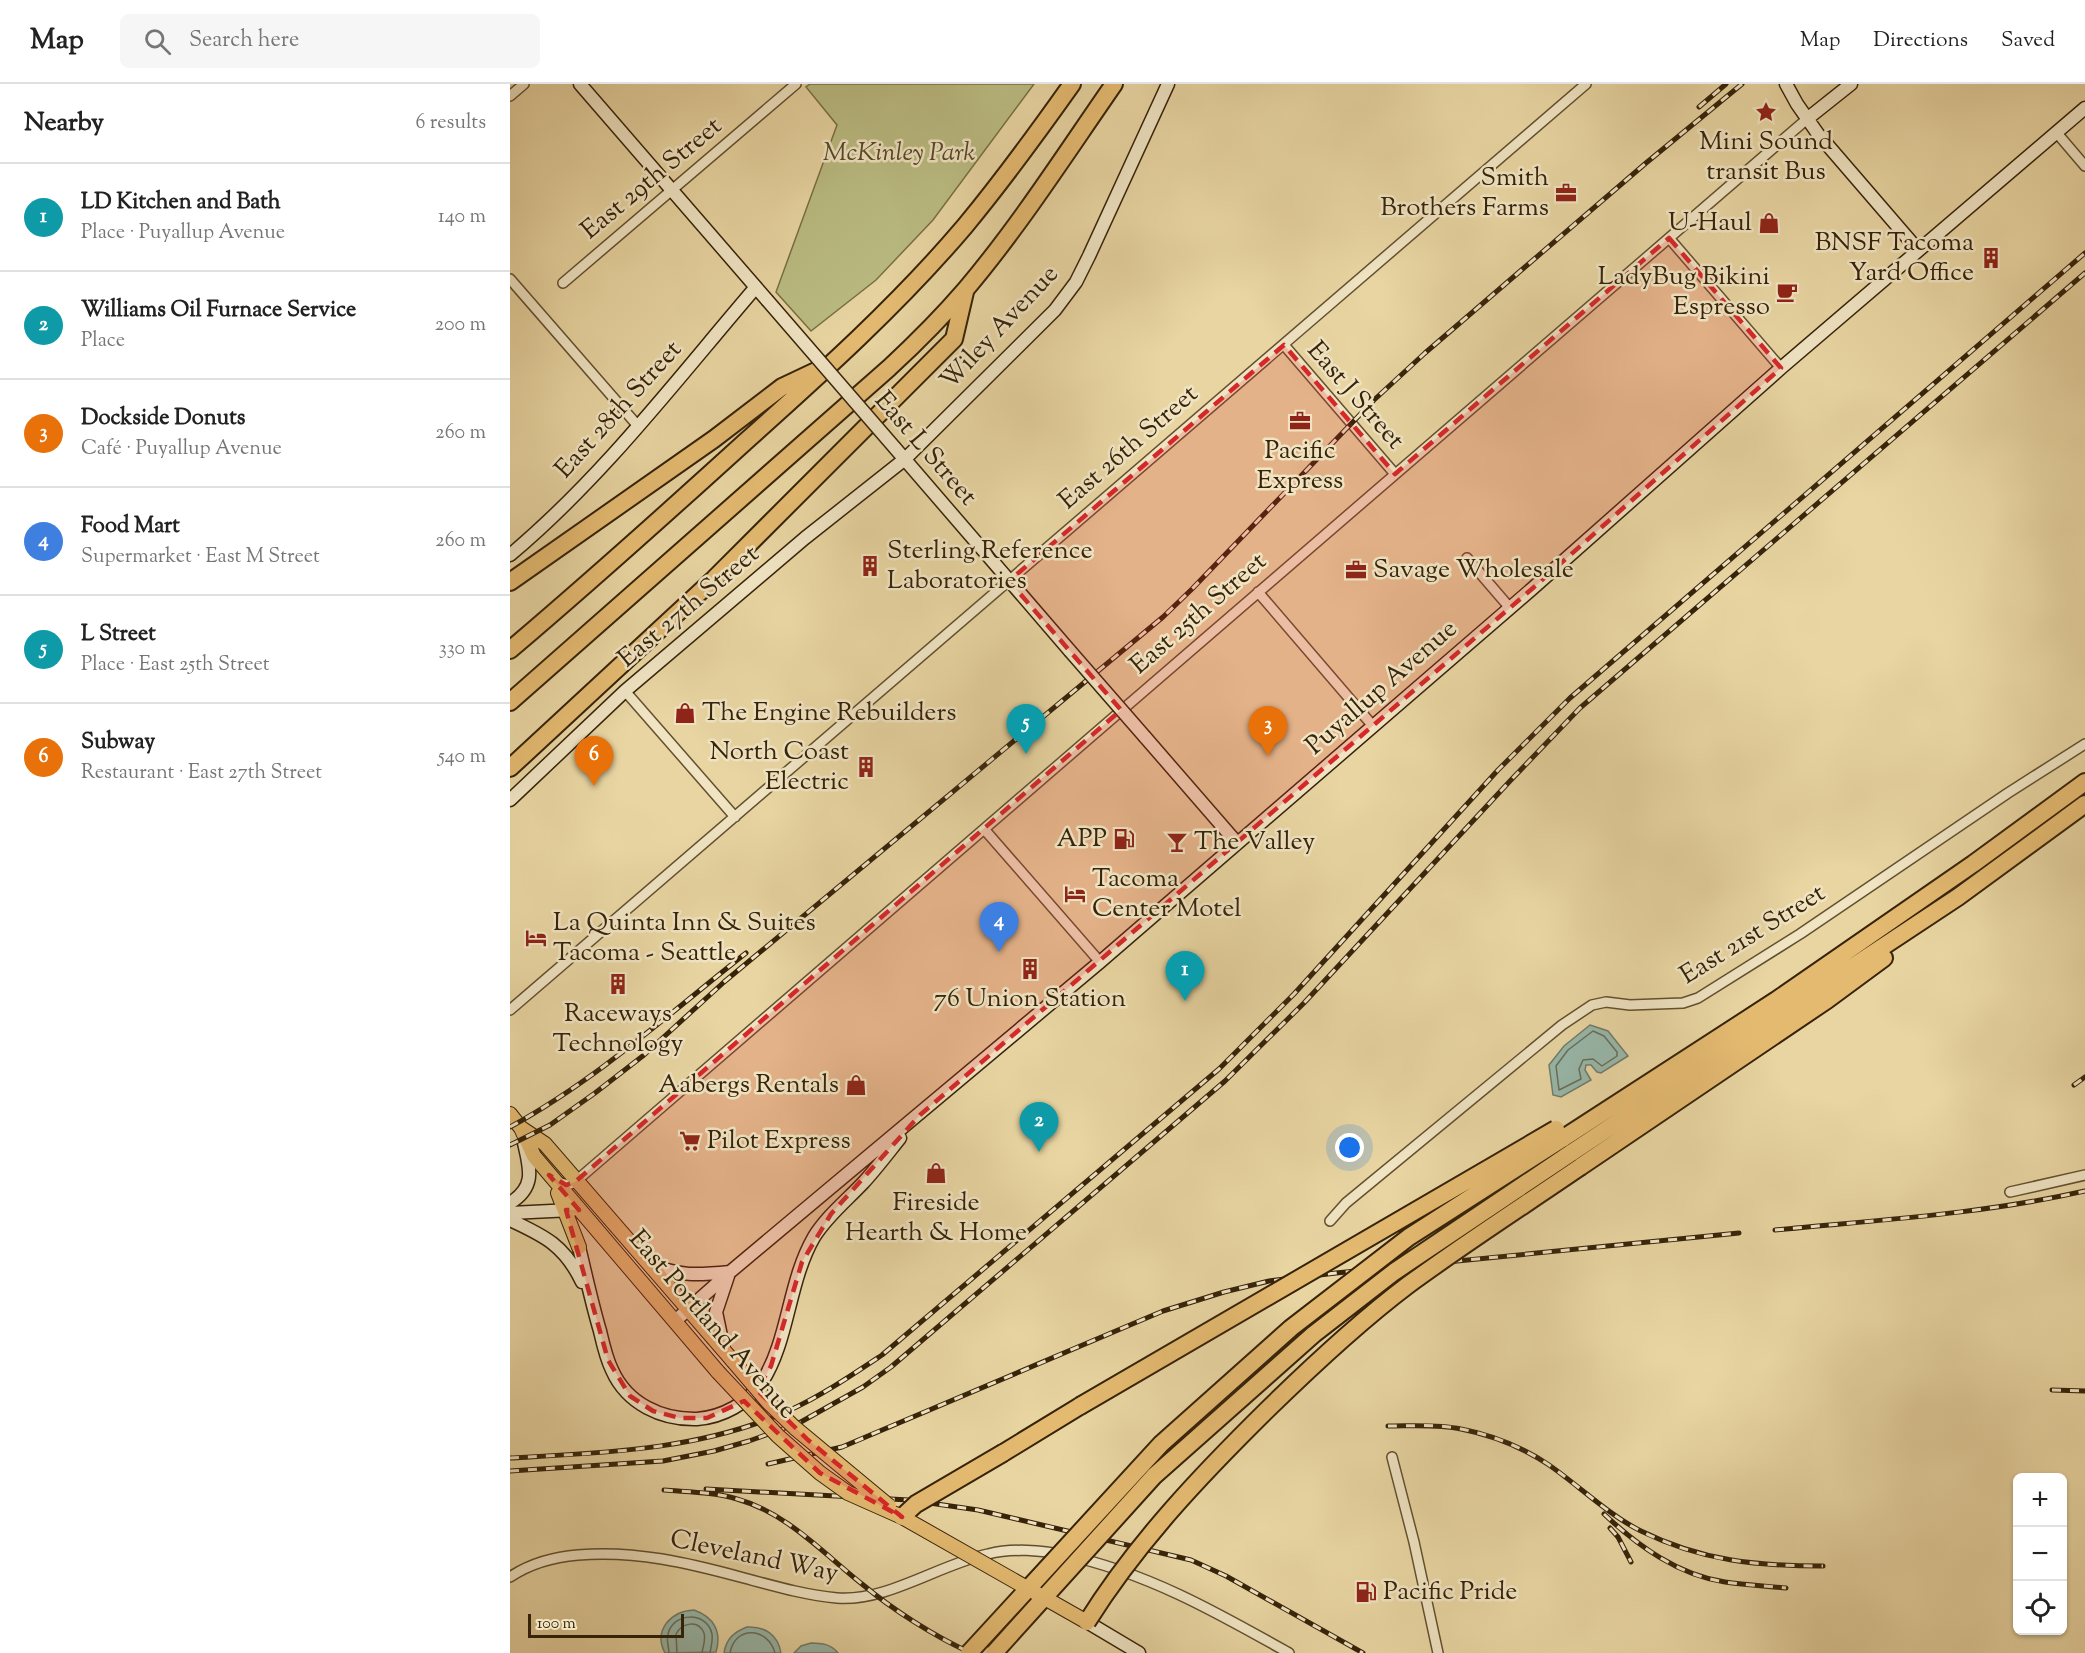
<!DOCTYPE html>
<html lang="en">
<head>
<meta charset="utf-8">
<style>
  body { margin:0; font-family:"Sorts Mill Goudy",serif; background:#f6f6f6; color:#222 }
  .controls { position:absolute; right:18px; bottom:18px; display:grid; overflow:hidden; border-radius:9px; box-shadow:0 2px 4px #0004 }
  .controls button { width:54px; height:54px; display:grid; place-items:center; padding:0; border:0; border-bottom:2px solid #e0e0e0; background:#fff; color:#222; font:30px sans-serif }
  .scale { position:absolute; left:18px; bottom:15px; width:156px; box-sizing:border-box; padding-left:6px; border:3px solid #36230a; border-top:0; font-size:16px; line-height:21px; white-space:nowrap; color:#36230a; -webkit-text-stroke:4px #f0e4c3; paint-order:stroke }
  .you { position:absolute; left:840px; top:1064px; width:21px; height:21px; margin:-15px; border:4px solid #fff; border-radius:50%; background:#1a73e8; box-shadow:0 0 0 9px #1a73e833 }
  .badge { display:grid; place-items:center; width:39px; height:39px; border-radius:50%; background:#0f766e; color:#fff; font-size:20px; font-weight:700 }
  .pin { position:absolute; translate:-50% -50px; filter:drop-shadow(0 2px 3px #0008) }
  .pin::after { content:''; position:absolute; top:32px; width:21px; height:18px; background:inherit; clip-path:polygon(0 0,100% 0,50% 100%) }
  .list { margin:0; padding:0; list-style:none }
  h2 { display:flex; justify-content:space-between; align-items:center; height:78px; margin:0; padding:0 24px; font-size:26px }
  h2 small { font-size:20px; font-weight:400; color:#767676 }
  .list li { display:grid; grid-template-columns:39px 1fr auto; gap:18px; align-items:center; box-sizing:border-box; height:108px; padding:0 24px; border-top:2px solid #e0e0e0 }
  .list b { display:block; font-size:22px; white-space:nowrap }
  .list p { margin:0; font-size:20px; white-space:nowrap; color:#767676 }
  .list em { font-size:20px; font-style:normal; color:#767676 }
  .icon { flex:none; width:33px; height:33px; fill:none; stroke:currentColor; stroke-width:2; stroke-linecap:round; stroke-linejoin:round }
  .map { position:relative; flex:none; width:1575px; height:1569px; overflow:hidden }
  header { display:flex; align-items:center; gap:36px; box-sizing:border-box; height:84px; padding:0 30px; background:#fff; border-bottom:2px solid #e0e0e0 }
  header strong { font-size:28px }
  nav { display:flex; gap:33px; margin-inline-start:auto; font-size:21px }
  .search { width:420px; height:54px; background:#f6f6f6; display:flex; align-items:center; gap:15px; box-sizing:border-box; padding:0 21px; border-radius:9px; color:#767676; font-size:22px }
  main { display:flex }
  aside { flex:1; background:#fff }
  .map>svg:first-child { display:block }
  .green { fill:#babc82; stroke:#787046; stroke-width:1.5 }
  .water { fill:#98b8ab; stroke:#717c6b; stroke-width:1.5 }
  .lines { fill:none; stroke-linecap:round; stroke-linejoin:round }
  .shore { stroke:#676e5a; stroke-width:1.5 }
  .street-casing { stroke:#625030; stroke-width:12 }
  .secondary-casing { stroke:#36230a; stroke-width:15 }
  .primary-casing { stroke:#36230a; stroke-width:16 }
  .highway-casing { stroke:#36230a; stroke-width:20 }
  .street { stroke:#f0e4c3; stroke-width:9 }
  .secondary { stroke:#f0e4c3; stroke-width:12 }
  .primary { stroke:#e4ba71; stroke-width:14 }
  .highway { stroke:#e4ba71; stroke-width:16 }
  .rail-casing { stroke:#36230a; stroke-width:5 }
  .rail { stroke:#f0e4c3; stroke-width:3; stroke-dasharray:9; stroke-linecap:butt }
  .secondary-bridge-casing { stroke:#36230a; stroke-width:15; stroke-linecap:butt }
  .primary-bridge-casing { stroke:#36230a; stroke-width:16; stroke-linecap:butt }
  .highway-bridge-casing { stroke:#36230a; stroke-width:20; stroke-linecap:butt }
  .secondary-bridge { stroke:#f0e4c3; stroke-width:12 }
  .primary-bridge { stroke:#e4ba71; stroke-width:14 }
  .highway-bridge { stroke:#e4ba71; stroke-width:16 }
  .marked { fill:#d62828; fill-opacity:0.2; stroke:#d62828; stroke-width:4.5; stroke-dasharray:12 8; stroke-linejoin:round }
  .labels { text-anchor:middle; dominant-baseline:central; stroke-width:5; stroke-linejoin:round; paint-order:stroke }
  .poi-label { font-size:26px; fill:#36230a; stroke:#f0e4c3; text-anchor:start }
  .park-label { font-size:26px; font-style:italic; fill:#574928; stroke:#f0e4c3 }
  .street-label { font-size:26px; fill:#36230a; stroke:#f0e4c3 }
</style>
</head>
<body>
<header>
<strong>Map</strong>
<div class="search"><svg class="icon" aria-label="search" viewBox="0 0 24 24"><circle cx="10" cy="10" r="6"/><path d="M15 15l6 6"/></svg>Search here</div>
<nav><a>Map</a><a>Directions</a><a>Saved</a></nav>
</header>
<main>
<aside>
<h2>Nearby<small>6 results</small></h2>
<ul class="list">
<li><span class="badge" style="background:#0f9aa8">1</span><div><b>LD Kitchen and Bath</b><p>Place · Puyallup Avenue</p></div><em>140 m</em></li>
<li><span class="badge" style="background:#0f9aa8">2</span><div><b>Williams Oil Furnace Service</b><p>Place</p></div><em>200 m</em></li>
<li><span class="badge" style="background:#e8710a">3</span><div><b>Dockside Donuts</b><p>Café · Puyallup Avenue</p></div><em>260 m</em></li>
<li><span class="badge" style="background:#3f7fe0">4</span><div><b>Food Mart</b><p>Supermarket · East M Street</p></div><em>260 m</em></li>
<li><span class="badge" style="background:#0f9aa8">5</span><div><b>L Street</b><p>Place · East 25th Street</p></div><em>330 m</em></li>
<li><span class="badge" style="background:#e8710a">6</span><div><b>Subway</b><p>Restaurant · East 27th Street</p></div><em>540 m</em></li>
</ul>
</aside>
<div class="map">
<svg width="1575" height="1569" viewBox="0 0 1575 1569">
  <rect width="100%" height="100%" fill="#e8d5a2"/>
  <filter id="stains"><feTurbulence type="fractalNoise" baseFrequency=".00333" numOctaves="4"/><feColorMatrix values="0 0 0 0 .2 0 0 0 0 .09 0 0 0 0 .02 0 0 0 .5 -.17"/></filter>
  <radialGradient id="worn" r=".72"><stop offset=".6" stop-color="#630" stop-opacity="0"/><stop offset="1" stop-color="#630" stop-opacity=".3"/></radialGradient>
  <!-- green -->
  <path class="green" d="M 300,0 L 524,0 L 423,136 L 366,196 L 301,247 L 266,208 L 327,41 L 296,3 Z"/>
  <!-- water -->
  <path class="water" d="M 1080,941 L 1098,947 L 1118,972 L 1091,989 L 1087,988 L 1081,981 L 1076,981 L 1075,986 L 1081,996 L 1051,1013 L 1043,1011 L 1039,981 L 1054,962 Z
    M 184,1526 C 204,1533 212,1548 206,1568 L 155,1569 C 143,1546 161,1527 184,1526 Z
    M 237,1543 C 255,1542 268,1551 271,1569 L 214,1569 C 216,1555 224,1548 237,1543 Z
    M 301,1559 C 312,1559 321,1560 328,1569 L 284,1569 L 291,1562 Z"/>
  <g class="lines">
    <!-- shore -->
    <path class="shore" d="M 1083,947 L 1094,952 L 1107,968 L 1107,972 L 1092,982 L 1083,975 L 1073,976 L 1069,985 L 1071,995 L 1049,1006 L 1046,982 L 1058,966 Z
      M 159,1569 C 159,1563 156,1557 158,1550 C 163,1528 197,1527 202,1550 C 203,1557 201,1563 200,1569
      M 167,1569 L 166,1550 C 172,1539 188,1535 194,1549 C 196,1556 193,1562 192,1569
      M 220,1569 C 225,1541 258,1543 265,1569"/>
    <defs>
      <path id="street" d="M 0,12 L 14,0
        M 1546,48 L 1575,82
        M 1159,154 L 1271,284
        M 0,195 L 128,342
        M 53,199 L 286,0
        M 774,261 L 885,390
        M 957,474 L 1000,524
        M 748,508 L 863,642
        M 115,607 L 225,733
        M 474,745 L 590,878
        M 0,926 L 1076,0
        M 48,1098 L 58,1101 L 65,1098 L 1297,35
        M 1500,1108 L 1575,1091
        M 820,1137 L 836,1119 L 1052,941 L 1082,921 L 1096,918 L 1120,921 L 1173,919 L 1188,914 L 1290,850 L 1498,709 L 1575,660
        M 882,1373 L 904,1458 L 928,1569
        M 0,1493 C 21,1479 43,1473 68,1471 C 125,1466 179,1479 234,1494 C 264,1502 295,1511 327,1514 C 377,1518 430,1480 478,1470 C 502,1464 532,1466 555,1471 C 636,1488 708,1529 779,1569"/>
      <path id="secondary" d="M 70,0 L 257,216
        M 1276,0 L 1287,20 L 1308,50 L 1408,166
        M 1297,35 L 1341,0
        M 385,364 L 560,567
        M 0,471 C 93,393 167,295 246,203
        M 635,653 L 727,759
        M 0,716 L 115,607 L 295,454 L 395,375 L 545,226 L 566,198 L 579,172 L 658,0
        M 0,1119 C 26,1103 20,1085 14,1059
        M 0,1129 L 62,1126
        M 0,1136 C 35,1152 55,1162 72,1198
        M 69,1163 C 76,1192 82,1220 90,1247 C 93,1260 96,1274 102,1286 C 117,1320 152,1336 187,1335 C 213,1333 238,1319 252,1298 C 279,1256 278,1198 304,1153 C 317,1132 336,1117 353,1099 C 366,1085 378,1069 390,1054
        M 139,1179 C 168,1193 189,1191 220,1188
        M 165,1237 L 220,1188 L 590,878 L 1023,504 L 1271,284 L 1575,24
        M 214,1266 L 206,1228 L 218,1192
        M 577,1538 L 629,1569"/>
      <path id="primary" d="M 0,1030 L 11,1044 L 24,1072 L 208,1288
        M 11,1044 L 35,1060 L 223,1277
        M 48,1109 L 69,1163"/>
      <path id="highway" d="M 0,498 L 204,355 L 272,303 L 308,286
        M 0,566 C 80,498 158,428 235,358 C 311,290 389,220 455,142 C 493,96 528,48 562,0
        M 0,618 L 379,284 C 406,259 432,233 456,205 C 510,141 556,69 604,0
        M 0,684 L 204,495 L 444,255 L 455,208
        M 1052,1055 L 1265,917 L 1463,780 L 1575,698
        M 1061,1069 L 1448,813 L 1575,720
        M 1070,1083 L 1317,916 L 1374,874
        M 493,1369 L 570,1322"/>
    </defs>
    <!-- street casing -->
    <use href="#street" class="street-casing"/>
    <!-- secondary casing -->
    <use href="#secondary" class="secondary-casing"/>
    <!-- primary casing -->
    <use href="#primary" class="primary-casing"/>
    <!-- highway casing -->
    <use href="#highway" class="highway-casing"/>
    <!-- street -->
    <use href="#street" class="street"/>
    <!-- secondary -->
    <use href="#secondary" class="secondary"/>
    <!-- primary -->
    <use href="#primary" class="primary"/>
    <!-- highway -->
    <use href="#highway" class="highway"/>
    <defs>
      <path id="rail" d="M 1189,23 L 1216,0
        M 1564,1001 L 1575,993
        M 0,1043 C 86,996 160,929 236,869
        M 0,1061 L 40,1041 L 85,1009 L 134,971 L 214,898 L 653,533 L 682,505 L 864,316 L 915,269 L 1136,79 L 1232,0
        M 1265,1146 C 1368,1136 1473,1130 1575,1107
        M 1542,1306 L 1575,1307
        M 878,1342 C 901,1342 928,1340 951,1345 C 982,1351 1012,1363 1039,1381 C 1068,1401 1100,1432 1131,1447 C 1192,1477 1247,1482 1313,1482
        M 0,1374 C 93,1369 191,1366 278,1327 C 311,1312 342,1291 372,1271 L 709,985 L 784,910 L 988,686 L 1060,614 L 1575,169
        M 258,1380 L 332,1363 L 653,1227 L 714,1208 L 759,1197 L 826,1189 L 1229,1149
        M 0,1387 L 153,1377 L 204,1367 L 239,1357 L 289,1339 L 353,1303 L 381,1283 L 715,997 L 794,919 L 1000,697 L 1070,624 L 1575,189
        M 196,1405 L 399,1416 L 468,1426 L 681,1476 L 716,1492 L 853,1569
        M 154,1406 C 178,1408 204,1408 227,1415 C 277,1429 313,1469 352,1500 C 383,1526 424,1552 461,1569
        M 1094,1430 C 1128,1462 1168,1491 1215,1498 C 1235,1501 1256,1502 1276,1504
        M 1100,1444 L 1108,1453 L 1121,1478"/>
    </defs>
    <!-- rail casing -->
    <use href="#rail" class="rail-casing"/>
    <!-- rail -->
    <use href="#rail" class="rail"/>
    <defs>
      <path id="secondary-bridge" d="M 257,216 L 385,364
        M 560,567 L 635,653"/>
      <path id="primary-bridge" d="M 223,1277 L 258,1318 L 285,1344 L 379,1422
        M 208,1288 L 268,1352 L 310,1389 L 338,1409 L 392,1433 L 577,1538"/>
      <path id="highway-bridge" d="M 570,1322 L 1046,1045
        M 392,1433 L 406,1420 L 493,1369
        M 577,1538 C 627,1458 692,1390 759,1324 C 803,1281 849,1238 898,1201 C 954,1160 1013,1122 1070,1083
        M 459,1569 L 651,1360 L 781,1244 L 899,1153 L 1052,1055
        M 484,1569 L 644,1392 L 804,1250 L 884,1188 L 1061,1069"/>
    </defs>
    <!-- secondary-bridge casing -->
    <use href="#secondary-bridge" class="secondary-bridge-casing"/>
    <!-- primary-bridge casing -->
    <use href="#primary-bridge" class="primary-bridge-casing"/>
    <!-- highway-bridge casing -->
    <use href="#highway-bridge" class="highway-bridge-casing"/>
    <!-- secondary-bridge -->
    <use href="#secondary-bridge" class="secondary-bridge"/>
    <!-- primary-bridge -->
    <use href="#primary-bridge" class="primary-bridge"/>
    <!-- highway-bridge -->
    <use href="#highway-bridge" class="highway-bridge"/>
  </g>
  <!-- marked area -->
  <path class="marked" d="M 1159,154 L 1271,284 L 1023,504 L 410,1031 L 321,1130 L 292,1178 L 261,1282 L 247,1306 L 298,1356 L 392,1433 L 310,1389 L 234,1317 L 197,1334 L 170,1334 L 143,1327 L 120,1312 L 98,1276 L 56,1126 L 69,1126 L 39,1091 L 56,1101 L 65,1098 L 611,626 L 499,497 L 774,261 L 885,390 Z"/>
  <!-- icons -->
  <defs>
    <symbol id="sight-bare" viewBox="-9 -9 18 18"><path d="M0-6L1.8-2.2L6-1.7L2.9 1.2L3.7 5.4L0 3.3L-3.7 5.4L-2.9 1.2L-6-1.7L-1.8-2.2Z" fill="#8f2418" stroke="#f0e4c3" stroke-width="2.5" paint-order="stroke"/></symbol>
    <symbol id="office-bare" viewBox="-9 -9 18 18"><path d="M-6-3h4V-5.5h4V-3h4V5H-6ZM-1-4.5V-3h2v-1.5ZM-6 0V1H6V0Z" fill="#8f2418" stroke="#f0e4c3" stroke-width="2.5" paint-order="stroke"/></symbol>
    <symbol id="shop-bare" viewBox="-9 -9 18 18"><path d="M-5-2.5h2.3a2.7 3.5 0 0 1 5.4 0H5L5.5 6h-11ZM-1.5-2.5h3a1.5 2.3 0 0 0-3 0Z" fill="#8f2418" stroke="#f0e4c3" stroke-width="2.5" paint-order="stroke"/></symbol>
    <symbol id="building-bare" viewBox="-9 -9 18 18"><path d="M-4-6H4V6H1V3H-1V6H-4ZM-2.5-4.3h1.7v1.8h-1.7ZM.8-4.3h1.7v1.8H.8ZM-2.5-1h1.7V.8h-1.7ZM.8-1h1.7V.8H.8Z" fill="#8f2418" stroke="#f0e4c3" stroke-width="2.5" paint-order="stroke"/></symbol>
    <symbol id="cafe-bare" viewBox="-9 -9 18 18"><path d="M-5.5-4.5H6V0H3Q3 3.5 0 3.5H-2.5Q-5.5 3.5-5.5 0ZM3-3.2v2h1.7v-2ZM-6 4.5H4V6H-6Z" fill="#8f2418" stroke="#f0e4c3" stroke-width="2.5" paint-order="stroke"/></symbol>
    <symbol id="fuel-bare" viewBox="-9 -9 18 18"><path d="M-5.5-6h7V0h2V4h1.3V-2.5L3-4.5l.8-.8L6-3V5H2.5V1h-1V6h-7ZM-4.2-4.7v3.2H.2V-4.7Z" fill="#8f2418" stroke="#f0e4c3" stroke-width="2.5" paint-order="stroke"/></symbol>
    <symbol id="bar-bare" viewBox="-9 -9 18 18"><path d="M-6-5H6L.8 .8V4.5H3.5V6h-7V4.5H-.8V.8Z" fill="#8f2418" stroke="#f0e4c3" stroke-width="2.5" paint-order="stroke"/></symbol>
    <symbol id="hotel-bare" viewBox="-9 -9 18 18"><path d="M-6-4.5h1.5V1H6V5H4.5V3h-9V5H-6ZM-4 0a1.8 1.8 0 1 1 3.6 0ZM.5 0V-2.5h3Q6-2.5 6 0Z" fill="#8f2418" stroke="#f0e4c3" stroke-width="2.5" paint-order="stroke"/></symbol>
    <symbol id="supermarket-bare" viewBox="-9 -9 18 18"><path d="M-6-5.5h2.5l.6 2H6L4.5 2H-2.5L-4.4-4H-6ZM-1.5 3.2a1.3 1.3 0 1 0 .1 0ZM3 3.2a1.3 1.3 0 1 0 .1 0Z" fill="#8f2418" stroke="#f0e4c3" stroke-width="2.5" paint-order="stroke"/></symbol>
  </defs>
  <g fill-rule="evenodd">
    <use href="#sight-bare" x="1241" y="13" width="30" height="30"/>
    <use href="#office-bare" x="1041" y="94" width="30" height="30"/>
    <use href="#shop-bare" x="1244" y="124" width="30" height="30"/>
    <use href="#building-bare" x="1466" y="159" width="30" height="30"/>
    <use href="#cafe-bare" x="1262" y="193" width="30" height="30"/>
    <use href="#office-bare" x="775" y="322" width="30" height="30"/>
    <use href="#building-bare" x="345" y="467" width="30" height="30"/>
    <use href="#office-bare" x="831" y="471" width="30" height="30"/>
    <use href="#shop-bare" x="160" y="614" width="30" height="30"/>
    <use href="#building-bare" x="341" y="668" width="30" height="30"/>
    <use href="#fuel-bare" x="599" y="740" width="30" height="30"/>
    <use href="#bar-bare" x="652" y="743" width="30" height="30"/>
    <use href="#hotel-bare" x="550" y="795" width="30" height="30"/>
    <use href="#hotel-bare" x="11" y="839" width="30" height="30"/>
    <use href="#building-bare" x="505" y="870" width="30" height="30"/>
    <use href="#building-bare" x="93" y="885" width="30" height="30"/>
    <use href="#shop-bare" x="331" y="986" width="30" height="30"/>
    <use href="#supermarket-bare" x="165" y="1042" width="30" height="30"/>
    <use href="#shop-bare" x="411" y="1074" width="30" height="30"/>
    <use href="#fuel-bare" x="841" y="1493" width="30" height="30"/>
  </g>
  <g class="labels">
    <!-- poi labels -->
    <g class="poi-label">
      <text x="1256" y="58" text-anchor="middle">Mini Sound<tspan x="1256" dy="30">transit Bus</tspan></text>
      <text x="1039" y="94" text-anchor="end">Smith<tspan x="1039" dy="30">Brothers Farms</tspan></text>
      <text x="1242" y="139" text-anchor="end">U-Haul</text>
      <text x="1464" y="159" text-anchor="end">BNSF Tacoma<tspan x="1464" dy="30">Yard Office</tspan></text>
      <text x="1260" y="193" text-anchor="end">LadyBug Bikini<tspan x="1260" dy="30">Espresso</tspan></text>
      <text x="790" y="367" text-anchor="middle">Pacific<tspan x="790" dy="30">Express</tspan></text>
      <text x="377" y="467">Sterling Reference<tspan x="377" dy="30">Laboratories</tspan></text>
      <text x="863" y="486">Savage Wholesale</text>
      <text x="192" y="629">The Engine Rebuilders</text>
      <text x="339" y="668" text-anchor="end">North Coast<tspan x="339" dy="30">Electric</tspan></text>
      <text x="597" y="755" text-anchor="end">APP</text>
      <text x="684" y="758">The Valley</text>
      <text x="582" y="795">Tacoma<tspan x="582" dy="30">Center Motel</tspan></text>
      <text x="43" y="839">La Quinta Inn &amp; Suites<tspan x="43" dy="30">Tacoma - Seattle</tspan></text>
      <text x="520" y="915" text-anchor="middle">76 Union Station</text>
      <text x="108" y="930" text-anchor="middle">Raceways<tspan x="108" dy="30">Technology</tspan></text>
      <text x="329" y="1001" text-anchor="end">Aabergs Rentals</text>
      <text x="197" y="1057">Pilot Express</text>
      <text x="426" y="1119" text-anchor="middle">Fireside<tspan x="426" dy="30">Hearth &amp; Home</tspan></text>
      <text x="873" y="1508">Pacific Pride</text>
    </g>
    <!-- park labels -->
    <g class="park-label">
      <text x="389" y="69">McKinley Park</text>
    </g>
    <!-- street labels -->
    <g class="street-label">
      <text transform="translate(142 95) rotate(-40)">East 29th Street</text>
      <text transform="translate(490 244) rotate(-47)">Wiley Avenue</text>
      <text transform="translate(845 312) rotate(49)">East J Street</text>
      <text transform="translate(109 326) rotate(-48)">East 28th Street</text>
      <text transform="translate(619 364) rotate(-41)">East 26th Street</text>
      <text transform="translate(415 365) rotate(49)">East L Street</text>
      <text transform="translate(179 523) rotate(-40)">East 27th Street</text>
      <text transform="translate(689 530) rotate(-41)">East 25th Street</text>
      <text transform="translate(872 604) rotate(-41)">Puyallup Avenue</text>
      <text transform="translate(1243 851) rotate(-32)">East 21st Street</text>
      <text transform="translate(202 1241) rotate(49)">East Portland Avenue</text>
      <text transform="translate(244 1473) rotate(12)">Cleveland Way</text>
    </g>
  </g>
  <rect width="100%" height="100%" filter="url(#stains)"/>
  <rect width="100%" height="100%" fill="url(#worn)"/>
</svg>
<div class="controls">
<button>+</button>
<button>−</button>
<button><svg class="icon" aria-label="locate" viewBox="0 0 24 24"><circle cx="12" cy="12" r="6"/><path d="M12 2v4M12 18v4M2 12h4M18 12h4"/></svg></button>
</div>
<div class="scale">100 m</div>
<div class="you"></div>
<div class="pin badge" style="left:675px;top:917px;background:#0f9aa8">1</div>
<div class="pin badge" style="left:529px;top:1068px;background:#0f9aa8">2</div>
<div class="pin badge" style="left:758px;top:672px;background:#e8710a">3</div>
<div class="pin badge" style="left:489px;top:868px;background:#3f7fe0">4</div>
<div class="pin badge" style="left:516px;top:670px;background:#0f9aa8">5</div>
<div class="pin badge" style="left:84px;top:702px;background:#e8710a">6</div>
</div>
</main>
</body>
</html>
